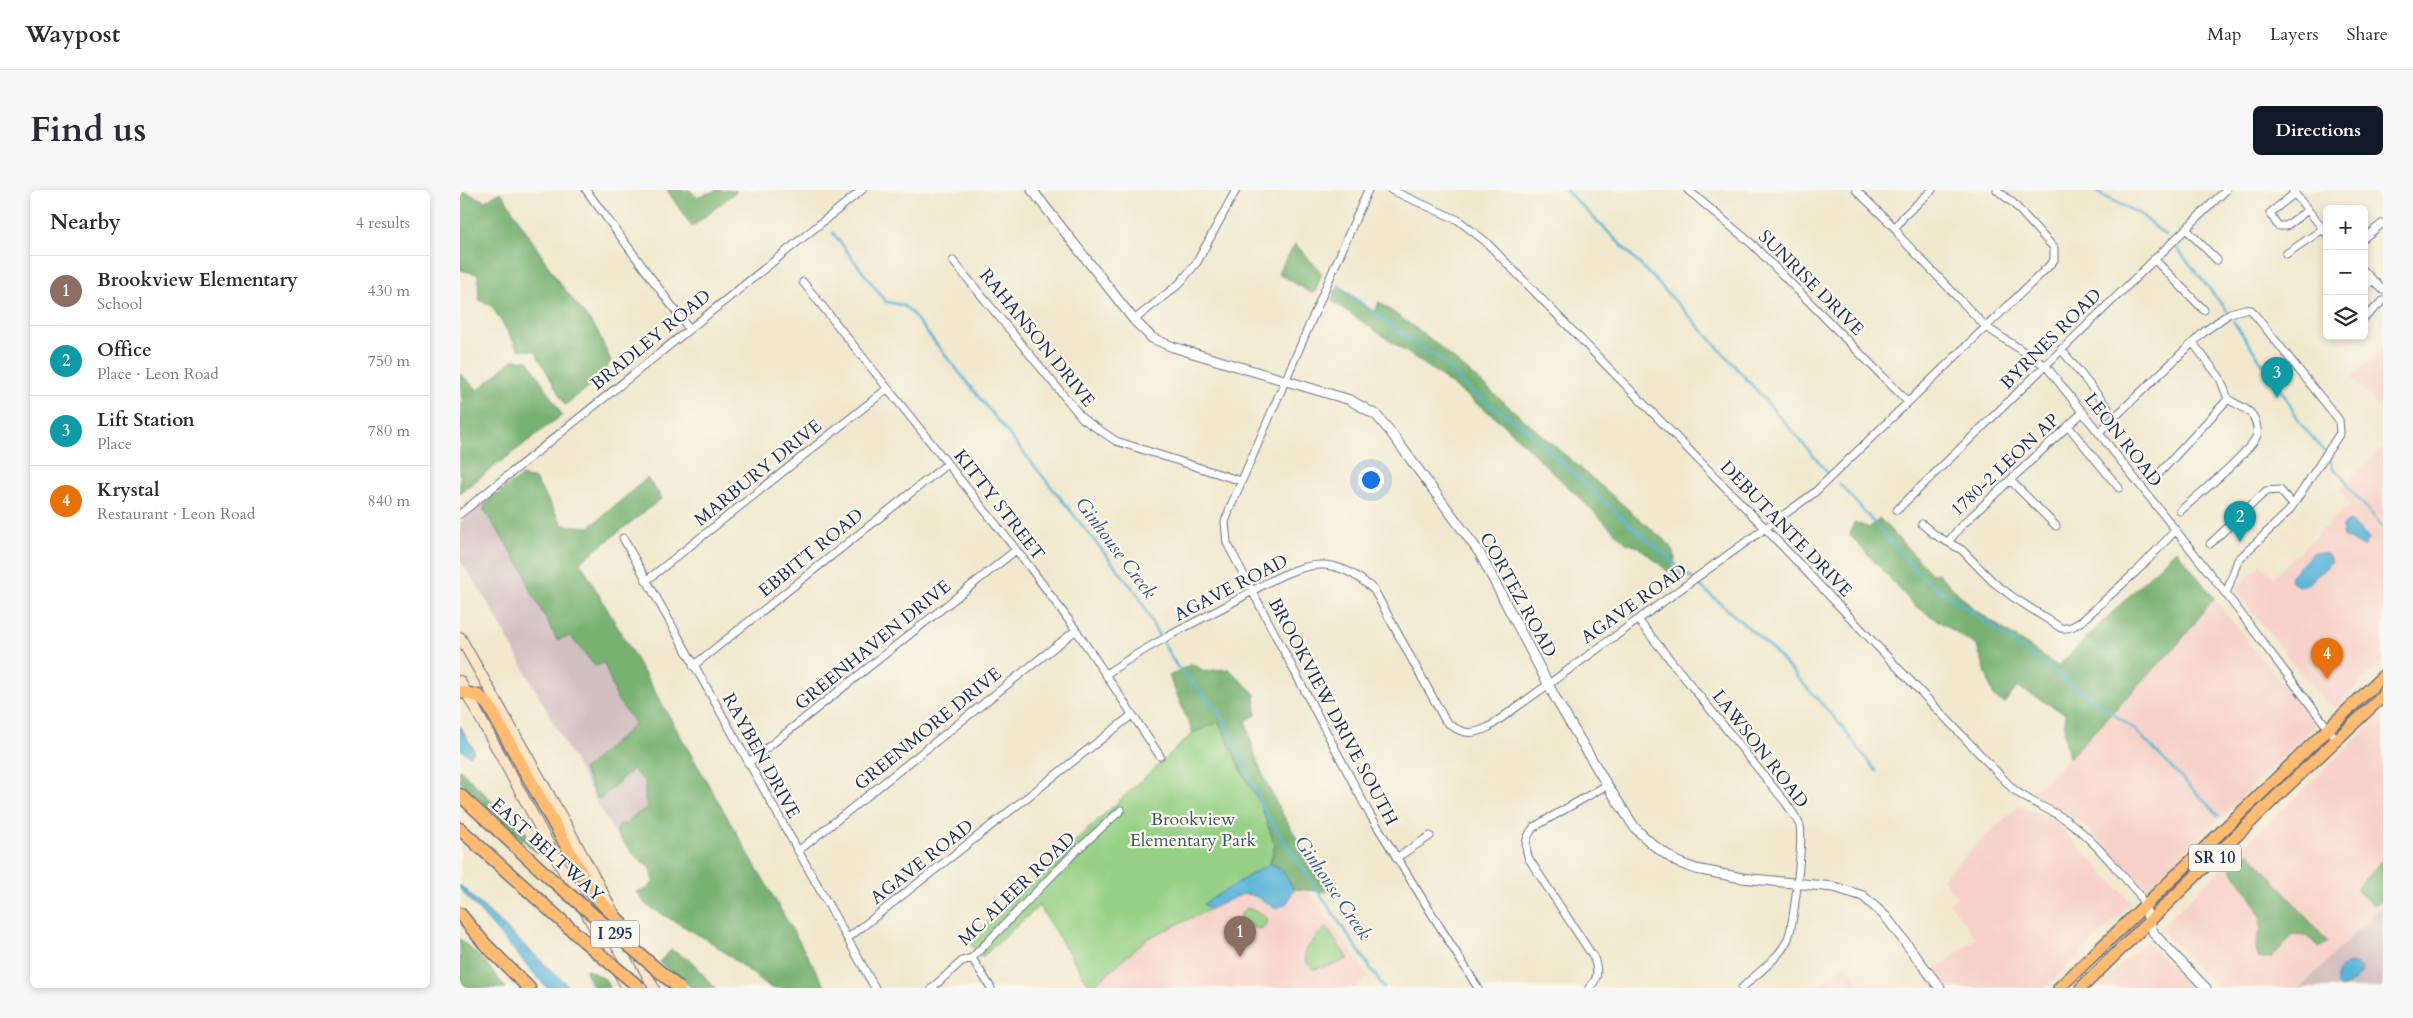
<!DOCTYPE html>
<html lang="en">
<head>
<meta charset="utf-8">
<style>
  body { margin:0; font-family:Cardo,serif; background:#f7f7f7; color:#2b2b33 }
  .controls { position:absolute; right:15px; top:15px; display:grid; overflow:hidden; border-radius:8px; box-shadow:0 2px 8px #0003 }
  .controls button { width:45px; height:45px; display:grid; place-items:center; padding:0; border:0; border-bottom:1px solid #e1e1e2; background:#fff; color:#2b2b33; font:25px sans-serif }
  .you { position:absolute; left:910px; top:289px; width:18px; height:18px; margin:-12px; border:4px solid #fff; border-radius:50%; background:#1a73e8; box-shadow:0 0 0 8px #1a73e833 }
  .badge { display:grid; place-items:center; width:32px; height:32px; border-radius:50%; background:#111827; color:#fff; font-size:16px; font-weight:700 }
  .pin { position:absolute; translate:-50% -41px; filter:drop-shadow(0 1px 2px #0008) }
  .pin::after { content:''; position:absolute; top:26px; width:18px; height:15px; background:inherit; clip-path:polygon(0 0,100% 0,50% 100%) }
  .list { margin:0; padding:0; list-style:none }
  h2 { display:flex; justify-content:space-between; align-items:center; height:65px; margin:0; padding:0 20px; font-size:21px }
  h2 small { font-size:16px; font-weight:400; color:#7c7c81 }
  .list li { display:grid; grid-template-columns:32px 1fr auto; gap:15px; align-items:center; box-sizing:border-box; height:70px; padding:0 20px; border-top:1px solid #e1e1e2 }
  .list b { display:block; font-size:19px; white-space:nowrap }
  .list p { margin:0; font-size:16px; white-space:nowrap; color:#7c7c81 }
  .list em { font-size:16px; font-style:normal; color:#7c7c81 }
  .icon { flex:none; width:28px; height:28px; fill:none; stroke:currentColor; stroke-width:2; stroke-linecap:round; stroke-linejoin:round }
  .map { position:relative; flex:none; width:1923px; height:798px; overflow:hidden; border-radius:8px }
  header { display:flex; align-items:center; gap:30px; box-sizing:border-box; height:70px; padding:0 25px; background:#fff; border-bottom:1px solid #e1e1e2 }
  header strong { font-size:24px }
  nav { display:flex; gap:28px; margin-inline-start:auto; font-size:18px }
  .intro { display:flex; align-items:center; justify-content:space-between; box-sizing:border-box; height:120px; padding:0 30px }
  h1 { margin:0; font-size:35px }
  .button { padding:12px 22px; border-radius:8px; background:#111827; color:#fff; font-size:18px; font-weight:700 }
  main { display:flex; gap:30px; padding:0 30px }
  aside { flex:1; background:#fff; border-radius:8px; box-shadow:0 2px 8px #0003 }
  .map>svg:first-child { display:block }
  .built { fill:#f7d1c8 }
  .industrial { fill:#d2bfc0 }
  .green { fill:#95d084; stroke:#588071 }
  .forest { fill:#78b272; stroke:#4a7068 }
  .water { fill:#5bb5d9; stroke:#3b729c }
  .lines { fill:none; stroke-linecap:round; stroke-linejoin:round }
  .stream { stroke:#5bb5d9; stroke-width:2.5 }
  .minor-casing { stroke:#667085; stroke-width:9 }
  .tertiary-casing { stroke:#667085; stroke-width:11 }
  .secondary-casing { stroke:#667085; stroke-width:12 }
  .trunk-casing { stroke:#667085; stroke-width:14 }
  .motorway-casing { stroke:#667085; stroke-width:15 }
  .minor { stroke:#fff; stroke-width:7 }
  .tertiary { stroke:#fff; stroke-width:9 }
  .secondary { stroke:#ffe4c6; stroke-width:10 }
  .trunk { stroke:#febb71; stroke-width:11 }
  .motorway { stroke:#febb71; stroke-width:12 }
  .motorway-bridge-casing { stroke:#667085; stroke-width:15; stroke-linecap:butt }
  .motorway-bridge { stroke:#febb71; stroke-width:12 }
  .labels { text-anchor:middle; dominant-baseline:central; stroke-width:4.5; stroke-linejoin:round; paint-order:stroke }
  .shield { fill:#fbf7ec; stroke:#5e6b89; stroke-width:1 }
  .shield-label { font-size:16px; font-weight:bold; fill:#1b2f5e }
  .street-label { font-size:18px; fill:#1b2f5e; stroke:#fbf7ec }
  .park-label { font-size:18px; fill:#3a5768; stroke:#fbf7ec }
  .water-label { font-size:19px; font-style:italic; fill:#2e5783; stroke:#fbf7ec }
</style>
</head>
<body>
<header>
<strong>Waypost</strong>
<nav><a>Map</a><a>Layers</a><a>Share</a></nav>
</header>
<div class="intro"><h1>Find us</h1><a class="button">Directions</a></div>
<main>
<aside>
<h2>Nearby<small>4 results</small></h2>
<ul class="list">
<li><span class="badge" style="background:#8d6e63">1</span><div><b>Brookview Elementary</b><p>School</p></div><em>430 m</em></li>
<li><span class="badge" style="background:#0f9aa8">2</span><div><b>Office</b><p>Place · Leon Road</p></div><em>750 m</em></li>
<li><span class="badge" style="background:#0f9aa8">3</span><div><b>Lift Station</b><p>Place</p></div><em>780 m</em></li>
<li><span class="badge" style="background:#e8710a">4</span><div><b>Krystal</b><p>Restaurant · Leon Road</p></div><em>840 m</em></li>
</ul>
</aside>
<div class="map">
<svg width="1923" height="798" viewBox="0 0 1923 798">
  <rect width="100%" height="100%" fill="#fbf7ec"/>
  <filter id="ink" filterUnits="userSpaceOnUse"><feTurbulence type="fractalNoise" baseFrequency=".02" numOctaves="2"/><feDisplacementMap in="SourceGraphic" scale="10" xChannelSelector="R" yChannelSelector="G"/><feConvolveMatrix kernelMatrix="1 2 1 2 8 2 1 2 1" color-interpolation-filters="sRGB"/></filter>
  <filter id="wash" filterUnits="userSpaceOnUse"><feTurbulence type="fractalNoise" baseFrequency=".0096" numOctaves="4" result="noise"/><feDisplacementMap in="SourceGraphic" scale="20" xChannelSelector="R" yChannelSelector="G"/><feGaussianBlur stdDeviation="1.12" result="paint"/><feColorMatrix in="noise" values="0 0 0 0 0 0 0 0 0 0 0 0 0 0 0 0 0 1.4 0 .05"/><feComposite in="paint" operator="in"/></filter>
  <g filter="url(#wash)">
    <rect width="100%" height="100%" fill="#f1e8ce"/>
    <!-- built -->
    <path class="built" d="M 1923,158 L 1923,223 L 1892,187 Z
      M 1923,258 L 1923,471 L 1874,518 L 1855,501 L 1775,400 L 1800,375 L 1813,387 L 1890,314 L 1879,299 Z
      M 1754,408 L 1855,536 L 1688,698 L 1622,633 L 1572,603 L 1609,568 L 1719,453 Z
      M 1923,523 L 1923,715 L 1840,798 L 1758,798 L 1700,738 Z
      M 1559,615 L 1595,632 L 1672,713 L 1585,798 L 1487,798 L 1474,781 L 1516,748 L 1490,713 L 1497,707 L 1482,688 Z
      M 834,699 L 848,700 L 908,786 L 896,798 L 631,798 L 688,748 L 787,702 L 827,713 Z
      M 1686,751 L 1731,798 L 1637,798 Z
      M 1384,773 L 1404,798 L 1358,798 Z"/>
    <!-- industrial -->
    <path class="industrial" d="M 27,311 L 24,320 L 65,383 L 68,395 L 97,450 L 110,446 L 135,476 L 144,473 L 158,511 L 174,531 L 172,579 L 185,592 L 185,610 L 188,617 L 171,628 L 167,634 L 159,634 L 156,644 L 143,624 L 29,414 L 0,370 L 0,332 Z
      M 1923,715 L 1923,798 L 1840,798 Z"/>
    <!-- green -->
    <path class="green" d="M 759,531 L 782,582 L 799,611 L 815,655 L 810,673 L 743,714 L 751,719 L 688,748 L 631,798 L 579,716 L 522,767 L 507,751 L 733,543 Z
      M 787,718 L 805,725 L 807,731 L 803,739 C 796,740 784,733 780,728 L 781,723 Z
      M 866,737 L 888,769 L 874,775 L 853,779 C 834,763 853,752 866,737 Z"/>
    <!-- forest -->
    <path class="forest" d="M 0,0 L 25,11 L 41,2 L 98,91 L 137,140 L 151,171 L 137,191 L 105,215 L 75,161 L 58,159 L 32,116 L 19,110 L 18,84 L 0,80 Z
      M 207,0 L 230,0 L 236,7 L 258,0 L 277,1 L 232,37 Z
      M 835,54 L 862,83 L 855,102 L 851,103 L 818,83 Z
      M 879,98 L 912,123 L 916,120 L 919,112 L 968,147 L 1211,356 L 1215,369 L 1212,375 L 1222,385 L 1221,387 L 1217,389 L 1179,357 L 1166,353 L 1041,232 L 970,178 L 872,111 L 875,101 Z
      M 53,170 L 68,170 L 102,225 L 0,303 L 0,218 L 2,216 L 0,184 L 18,200 Z
      M 62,286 L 75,289 L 103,335 L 130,337 L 187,288 L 202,308 L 120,372 L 366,798 L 311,798 L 251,752 L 186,715 L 177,702 L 187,699 L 194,691 L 190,677 L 179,670 L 156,644 L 159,634 L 167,634 L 171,628 L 188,617 L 185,610 L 185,592 L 172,579 L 142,608 L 137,608 L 123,580 L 173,536 L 174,531 L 158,511 L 144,473 L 135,476 L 110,446 L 97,450 L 68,395 L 65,383 L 24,320 L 27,311 Z
      M 1419,328 L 1472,384 L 1478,383 L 1515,420 L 1598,476 L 1716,360 L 1754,408 L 1719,453 L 1609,568 L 1604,543 L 1606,524 L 1558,497 L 1544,513 L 1534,507 L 1517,456 L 1454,415 L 1390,345 L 1394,332 L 1409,338 Z
      M 731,474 L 745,481 L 769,479 L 795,504 L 796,525 L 786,531 C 797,593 838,648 870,702 L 834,699 L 820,678 L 810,673 L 815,655 L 799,611 L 782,582 L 759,532 L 733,543 L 709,486 Z
      M 0,579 L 52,632 L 62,636 L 78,664 L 0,592 Z
      M 1789,662 L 1868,752 L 1860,757 L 1846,746 L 1833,745 L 1812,767 L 1799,769 C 1791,749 1801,751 1801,735 C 1801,716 1781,695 1771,679 Z
      M 1923,670 L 1923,711 L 1913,715 L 1898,702 L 1897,697 Z
      M 0,749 L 24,771 L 46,798 L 0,798 Z
      M 211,760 L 231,771 L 255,798 L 232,798 L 199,772 Z
      M 126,779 L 145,789 L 149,798 L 135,798 L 129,791 Z"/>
    <!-- water -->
    <path class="water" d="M 1891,331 L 1909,348 L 1904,357 L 1883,346 C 1882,337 1882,334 1891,331 Z
      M 1854,362 L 1867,364 L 1872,372 L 1848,394 L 1839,397 L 1831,390 L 1831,385 Z
      M 0,536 L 13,558 L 13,563 L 10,566 L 0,559 Z
      M 810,673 L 820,678 L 834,699 L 827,713 L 816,719 C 783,696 786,703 751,719 L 743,714 Z
      M 0,695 L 109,797 L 110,798 L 87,798 L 0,699 Z
      M 1892,773 L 1902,778 C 1900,789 1890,795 1880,798 L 1877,795 L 1877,782 L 1886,774 Z"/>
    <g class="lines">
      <!-- stream -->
      <path class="stream" d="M 1105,0 C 1199,89 1285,185 1369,284
        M 1636,0 L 1643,6 L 1680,24 L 1706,46
        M 373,43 L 426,112 L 442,115 L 449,120 L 679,406 L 695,439 L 716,475 L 756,518 L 765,532 L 805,623 L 924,798
        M 1716,57 L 1767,121
        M 878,95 L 956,155 L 979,168 L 1007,198 L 1071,243 L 1143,311 L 1292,441 L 1312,459 L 1379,533 L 1416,581
        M 1773,131 L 1822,201 L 1841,234 L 1864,261
        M 1870,270 L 1873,278 L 1885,288 L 1889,298 L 1923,337
        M 1379,293 L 1460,385 L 1673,538 L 1759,626"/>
    </g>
  </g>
  <g filter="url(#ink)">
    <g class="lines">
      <defs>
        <path id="minor" d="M 126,0 L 229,139
          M 908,0 L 770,318 L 765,332 L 767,353 L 909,623 L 1018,798
          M 931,0 L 998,30 L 1025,51 L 1305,338 L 1553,599 C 1571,614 1592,619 1609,632 C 1635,651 1657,680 1679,704 L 1684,716
          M 1228,0 L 1292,54 L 1448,212
          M 1396,0 L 1435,38 L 1441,48 L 1526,137 L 1586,176 L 1766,404 L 1877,550
          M 1832,0 L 1867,44
          M 1835,3 L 1810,23 L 1818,36 L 1826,36 L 1848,20
          M 1435,38 L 1444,26 L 1472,0
          M 1726,39 L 1757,70
          M 1904,48 L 1923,33
          M 1826,64 L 1863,39
          M 1694,69 L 1744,120
          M 493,71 L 623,229 L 656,251 L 781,291
          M 1904,81 L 1923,100
          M 343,92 L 569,376 L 616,440 L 700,566
          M 1904,98 L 1913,90
          M 1904,128 L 1923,111
          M 674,130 L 719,94 L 737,72 L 776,0
          M 1601,159 L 1648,218
          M 1608,236 L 1659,298
          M 1639,242 L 1745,141 L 1770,123 L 1785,119 L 1791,120 L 1879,230 L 1880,243 L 1829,321 L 1778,370 L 1766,404
          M 1696,287 L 1768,209 L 1760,188 L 1733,153
          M 1551,291 L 1596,336
          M 1437,320 C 1547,213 1656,106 1766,0
          M 1720,321 C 1736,307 1791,262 1797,245 C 1798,239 1796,231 1793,226 C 1787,217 1776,215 1768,209
          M 0,324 L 402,0
          M 1462,334 L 1475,345 L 1502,360 L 1533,392 L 1553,407 L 1601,438 C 1611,439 1616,435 1623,430 L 1680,378 L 1715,341
          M 163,348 L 415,798
          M 1489,351 L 1500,337 L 1623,222
          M 1750,354 L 1806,301 L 1820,300 L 1833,315
          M 186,391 L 427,199
          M 1178,430 L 1326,613 C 1331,621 1337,628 1340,636 C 1343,651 1334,737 1327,751 C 1318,769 1296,784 1282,798
          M 233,476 L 487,274
          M 646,484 C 684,458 725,437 766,416 C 792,402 833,373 864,375 C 883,376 900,387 914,400 L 985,530 C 999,544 1011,546 1029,537 L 1354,303 L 1587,78 L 1594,70 L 1594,58 L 1553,13 L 1537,0
          M 288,573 L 556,360
          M 338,661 L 616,440
          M 936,668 L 970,646
          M 388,748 L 672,525
          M 512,768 L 531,798
          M 472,798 L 502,771 L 512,768 L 614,663 L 661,620
          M 1129,798 C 1139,788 1138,781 1134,768 L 1069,669 C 1064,657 1065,647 1074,637 L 1147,595"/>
        <path id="tertiary" d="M 572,0 L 674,130 L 692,148 L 713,157 L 890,210 L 916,225 L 929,240 L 1019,362 L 1097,511 L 1147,595 L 1175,638 L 1192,654 L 1217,672 L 1236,679 L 1282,688 L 1374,697 L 1403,706 L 1426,727 L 1480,798
          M 1684,716 L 1694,744 L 1746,798"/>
        <path id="secondary" d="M 0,447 L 108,638 L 194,798
          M 0,491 L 167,798"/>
        <path id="trunk" d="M 1599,798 L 1923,486
          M 1621,798 L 1820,603 L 1923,506"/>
        <path id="motorway" d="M 0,502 L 19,506 L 29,516 L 133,704 L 160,732
          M 0,605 L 91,689
          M 0,639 L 124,751
          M 0,724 L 24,753 L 69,798"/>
      </defs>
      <!-- minor casing -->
      <use href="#minor" class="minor-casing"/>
      <!-- tertiary casing -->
      <use href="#tertiary" class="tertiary-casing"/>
      <!-- secondary casing -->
      <use href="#secondary" class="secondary-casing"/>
      <!-- trunk casing -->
      <use href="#trunk" class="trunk-casing"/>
      <!-- motorway casing -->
      <use href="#motorway" class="motorway-casing"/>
      <!-- minor -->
      <use href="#minor" class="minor"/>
      <!-- tertiary -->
      <use href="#tertiary" class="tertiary"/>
      <!-- secondary -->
      <use href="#secondary" class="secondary"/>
      <!-- trunk -->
      <use href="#trunk" class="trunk"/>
      <!-- motorway -->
      <use href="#motorway" class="motorway"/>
      <defs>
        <path id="motorway-bridge" d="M 91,689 L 219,798
          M 124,751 L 180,798"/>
      </defs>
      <!-- motorway-bridge casing -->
      <use href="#motorway-bridge" class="motorway-bridge-casing"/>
      <!-- motorway-bridge -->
      <use href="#motorway-bridge" class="motorway-bridge"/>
    </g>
  </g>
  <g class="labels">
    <!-- shield labels -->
    <g class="shield">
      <rect x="1729" y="654.5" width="52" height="27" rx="4"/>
      <rect x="131" y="730.5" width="48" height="27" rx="4"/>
    </g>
    <g class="shield-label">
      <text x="1755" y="668">SR 10</text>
      <text x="155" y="744">I 295</text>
    </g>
    <!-- street labels -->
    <g class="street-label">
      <text transform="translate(1351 93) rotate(45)">SUNRISE DRIVE</text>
      <text transform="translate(577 148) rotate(51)">RAHANSON DRIVE</text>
      <text transform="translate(1591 149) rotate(-45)">BYRNES ROAD</text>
      <text transform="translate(191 150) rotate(-39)">BRADLEY ROAD</text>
      <text transform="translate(1663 250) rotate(52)">LEON ROAD</text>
      <text transform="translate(1545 275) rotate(-43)">1780-2 LEON AP</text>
      <text transform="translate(298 283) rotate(-39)">MARBURY DRIVE</text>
      <text transform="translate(539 315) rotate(52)">KITTY STREET</text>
      <text transform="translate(1326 339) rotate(46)">DEBUTANTE DRIVE</text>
      <text transform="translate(351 363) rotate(-39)">EBBITT ROAD</text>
      <text transform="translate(771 398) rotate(-27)">AGAVE ROAD</text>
      <text transform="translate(1058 405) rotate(61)">CORTEZ ROAD</text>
      <text transform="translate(1174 414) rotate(-35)">AGAVE ROAD</text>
      <text transform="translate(413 455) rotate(-39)">GREENHAVEN DRIVE</text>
      <text transform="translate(873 522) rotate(62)">BROOKVIEW DRIVE SOUTH</text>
      <text transform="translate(468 539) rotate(-39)">GREENMORE DRIVE</text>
      <text transform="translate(1300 559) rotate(52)">LAWSON ROAD</text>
      <text transform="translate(301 566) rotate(61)">RAYBEN DRIVE</text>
      <text transform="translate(87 660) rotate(42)">EAST BELTWAY</text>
      <text transform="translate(462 672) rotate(-38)">AGAVE ROAD</text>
      <text transform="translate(557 699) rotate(-44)">MC ALEER ROAD</text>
    </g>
    <!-- park labels -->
    <g class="park-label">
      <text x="733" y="629">Brookview<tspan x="733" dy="21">Elementary Park</tspan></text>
    </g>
    <!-- water labels -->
    <g class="water-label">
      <text transform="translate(656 358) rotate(53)">Ginhouse Creek</text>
      <text transform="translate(873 698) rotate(56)">Ginhouse Creek</text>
    </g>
  </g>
</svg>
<div class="controls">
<button>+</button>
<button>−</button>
<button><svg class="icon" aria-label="layers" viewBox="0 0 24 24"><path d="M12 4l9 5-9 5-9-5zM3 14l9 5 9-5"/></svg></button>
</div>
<div class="you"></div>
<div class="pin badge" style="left:780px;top:767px;background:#8d6e63">1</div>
<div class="pin badge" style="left:1780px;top:352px;background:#0f9aa8">2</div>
<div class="pin badge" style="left:1817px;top:208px;background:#0f9aa8">3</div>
<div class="pin badge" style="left:1867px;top:489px;background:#e8710a">4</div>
</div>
</main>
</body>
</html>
